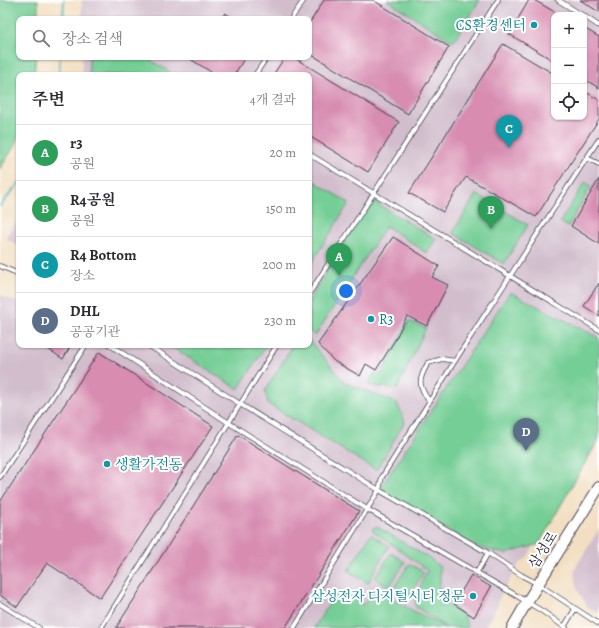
<!DOCTYPE html>
<html lang="ko">
<head>
<meta charset="utf-8">
<style>
  body { margin:0; font-family:Alegreya,"Noto Serif KR",serif; background:#f2f2f3; color:#2b2b33 }
  .controls { position:absolute; right:12px; top:12px; display:grid; overflow:hidden; border-radius:8px; box-shadow:0 1px 3px #0004 }
  .controls button { width:36px; height:36px; display:grid; place-items:center; padding:0; border:0; border-bottom:1px solid #e1e1e2; background:#fff; color:#2b2b33; font:20px sans-serif }
  .you { position:absolute; left:346px; top:291px; width:14px; height:14px; margin:-10px; border:3px solid #fff; border-radius:50%; background:#1a73e8; box-shadow:0 0 0 6px #1a73e833 }
  .badge { display:grid; place-items:center; width:26px; height:26px; border-radius:50%; background:#0b8043; color:#fff; font-size:13px; font-weight:700 }
  .pin { position:absolute; translate:-50% -33px; filter:drop-shadow(0 1px 2px #0008) }
  .pin::after { content:''; position:absolute; top:21px; width:14px; height:12px; background:inherit; clip-path:polygon(0 0,100% 0,50% 100%) }
  .list { margin:0; padding:0; list-style:none }
  h2 { display:flex; justify-content:space-between; align-items:center; height:52px; margin:0; padding:0 16px; font-size:17px }
  h2 small { font-size:13px; font-weight:400; color:#7c7c81 }
  .list li { display:grid; grid-template-columns:26px 1fr auto; gap:12px; align-items:center; box-sizing:border-box; height:56px; padding:0 16px; border-top:1px solid #e1e1e2 }
  .list b { display:block; font-size:15px; white-space:nowrap }
  .list p { margin:0; font-size:13px; white-space:nowrap; color:#7c7c81 }
  .list em { font-size:13px; font-style:normal; color:#7c7c81 }
  .icon { flex:none; width:22px; height:22px; fill:none; stroke:currentColor; stroke-width:2; stroke-linecap:round; stroke-linejoin:round }
  .map { position:relative; flex:none; width:599px; height:628px; overflow:hidden }
  .search { position:absolute; background:#fff; box-shadow:0 1px 3px #0004; left:16px; top:16px; width:296px; height:44px; display:flex; align-items:center; gap:10px; box-sizing:border-box; padding:0 14px; border-radius:8px; color:#7c7c81; font-size:15px }
  .panel { position:absolute; background:#fff; box-shadow:0 1px 3px #0004; left:16px; top:72px; width:296px; height:276px; border-radius:8px }
  .map>svg:first-child { display:block }
  .industrial { fill:#d1bdcc; fill-rule:evenodd }
  .green { fill:#75ce95; stroke:#4c7868 }
  .lines { fill:none; stroke-linecap:round; stroke-linejoin:round }
  .stream { stroke:#3eafb7; stroke-width:2 }
  .building { fill:#d78cb0 }
  .service-casing { stroke:#413e4f; stroke-width:5.5 }
  .tertiary-casing { stroke:#413e4f; stroke-width:12 }
  .service { stroke:#fff; stroke-width:4 }
  .tertiary { stroke:#fff; stroke-width:10 }
  .culture-dot { fill:#0f9aa8; stroke:#fff; stroke-width:1.5 }
  .labels { text-anchor:middle; dominant-baseline:central; stroke-width:4; stroke-linejoin:round; paint-order:stroke }
  .culture-label { font-size:14px; fill:#0d838f; stroke:#fff; text-anchor:end }
  .street-label { font-size:14px; fill:#22223b; stroke:#fff }
</style>
</head>
<body>
<div class="map">
<svg width="599" height="628" viewBox="0 0 599 628">
  <rect width="100%" height="100%" fill="#fff"/>
  <filter id="ink" filterUnits="userSpaceOnUse"><feTurbulence type="fractalNoise" baseFrequency=".025" numOctaves="2"/><feDisplacementMap in="SourceGraphic" scale="8" xChannelSelector="R" yChannelSelector="G"/><feConvolveMatrix kernelMatrix="1 2 1 2 8 2 1 2 1" color-interpolation-filters="sRGB"/></filter>
  <filter id="wash" filterUnits="userSpaceOnUse"><feTurbulence type="fractalNoise" baseFrequency=".012" numOctaves="4" result="noise"/><feDisplacementMap in="SourceGraphic" scale="16" xChannelSelector="R" yChannelSelector="G"/><feGaussianBlur stdDeviation="0.9" result="paint"/><feColorMatrix in="noise" values="0 0 0 0 0 0 0 0 0 0 0 0 0 0 0 0 0 1.4 0 .05"/><feComposite in="paint" operator="in"/></filter>
  <g filter="url(#wash)">
    <rect width="100%" height="100%" fill="#f2dfc1"/>
    <!-- industrial -->
    <path class="industrial" d="M 82,0 L 599,0 L 599,442 L 526,559 L 519,564 L 498,600 L 498,605 L 484,628 L 0,628 L 0,295 L 19,303 L 19,345 L 309,345 L 309,75 L 82,75 L 82,57 L 309,57 L 309,19 L 82,19 ZM 554,15 L 584,15 L 584,117 L 554,117 Z
      M 19,218 L 19,246 L 5,238 Z
      M 599,529 L 599,614 L 587,606 L 577,589 L 574,570 Z"/>
    <!-- green -->
    <path class="green" d="M 0,0 L 38,0 L 38,19 L 19,19 L 19,57 L 36,57 L 34,75 L 19,75 L 19,134 L 14,147 L 0,169 Z
      M 387,0 L 480,0 L 453,42 Z
      M 89,57 L 145,57 L 170,72 L 169,75 L 89,75 Z
      M 309,178 L 349,203 L 309,267 Z
      M 585,182 L 591,186 L 568,227 L 560,222 Z
      M 476,194 L 528,225 L 504,264 L 453,233 Z
      M 371,200 L 436,239 L 427,253 L 386,226 L 315,336 L 309,331 L 309,300 Z
      M 510,292 L 599,338 L 599,438 L 539,544 L 506,554 L 477,547 L 379,490 Z
      M 409,321 L 426,328 L 397,389 L 368,385 L 374,374 L 382,373 Z
      M 309,340 L 345,383 L 397,403 L 405,422 L 376,470 L 268,404 L 265,391 L 293,345 L 309,345 Z
      M 169,345 L 267,345 L 238,389 Z
      M 376,526 L 430,559 L 440,567 L 440,582 L 437,594 L 447,604 L 464,616 L 468,628 L 314,628 L 338,590 L 363,605 L 374,590 L 446,628 L 415,606 L 416,597 L 427,570 L 372,530 Z
      M 371,534 L 389,546 L 368,583 L 348,571 Z
      M 391,553 L 405,562 L 389,587 L 375,578 Z
      M 409,564 L 424,572 L 408,598 L 393,589 Z"/>
    <g class="lines">
      <!-- stream -->
      <path class="stream" d="M 63,19 L 64,0
        M 59,75 L 60,57
        M 0,206 L 19,183"/>
    </g>
    <g id="blocks">
      <!-- building -->
      <path class="building" d="M 324,0 L 373,0 L 449,47 L 408,114 L 309,53 L 309,24 Z
        M 529,0 L 534,0 L 560,15 L 554,15 L 554,61 L 509,34 Z
        M 580,0 L 599,0 L 599,12 Z
        M 225,13 L 235,19 L 221,19 Z
        M 584,28 L 599,37 L 599,88 L 584,79 Z
        M 503,44 L 554,74 L 554,117 L 584,117 L 584,91 L 599,100 L 599,119 L 536,217 L 466,177 L 443,212 L 409,193 Z
        M 187,57 L 240,57 L 244,59 L 234,75 L 216,75 Z
        M 285,57 L 293,57 L 399,122 L 368,172 L 309,136 L 309,75 L 273,75 Z
        M 599,179 L 599,244 L 571,226 Z
        M 393,237 L 439,266 L 432,277 L 448,285 L 427,326 L 407,316 L 395,340 L 376,370 L 366,364 L 360,376 L 334,361 L 318,344 Z
        M 599,283 L 599,316 L 584,306 Z
        M 42,345 L 71,345 L 63,359 Z
        M 99,352 L 213,426 L 100,598 L 47,563 L 17,607 L 0,595 L 0,502 Z
        M 238,435 L 359,511 L 285,628 L 116,628 Z
        M 471,575 L 491,587 L 474,617 L 454,604 Z"/>
    </g>
  </g>
  <g filter="url(#ink)">
    <use href="#blocks" fill-opacity="0" stroke="#413e4f" stroke-width="1"/>
    <g class="lines">
      <defs>
        <path id="service" d="M 558,0 L 582,15
          M 584,16 L 599,26
          M 291,19 L 304,0
          M 255,75 L 267,57
          M 309,154 L 599,330
          M 587,158 L 599,164
          M 0,266 L 19,274
          M 309,294 L 498,0
          M 110,345 L 229,423 L 367,509 L 512,593 L 542,611 L 566,628
          M 148,345 L 240,404 L 379,490 L 488,553 L 521,575 L 538,584 L 599,624
          M 429,401 C 418,385 418,380 428,363 L 442,359 L 455,361
          M 0,477 L 86,345
          M 477,572 L 488,553
          M 0,604 L 39,628
          M 564,627 L 575,609
          M 101,628 L 277,345
          M 294,628 L 379,490 L 382,477 L 458,356 L 599,139"/>
        <path id="tertiary" d="M 512,628 L 527,602 L 599,487"/>
      </defs>
      <!-- service casing -->
      <use href="#service" class="service-casing"/>
      <!-- tertiary casing -->
      <use href="#tertiary" class="tertiary-casing"/>
      <!-- service -->
      <use href="#service" class="service"/>
      <!-- tertiary -->
      <use href="#tertiary" class="tertiary"/>
    </g>
  </g>
  <!-- markers -->
  <g class="culture-dot">
    <circle cx="534" cy="25" r="4"/>
    <circle cx="371" cy="319" r="4"/>
    <circle cx="107" cy="464" r="4"/>
    <circle cx="473" cy="596" r="4"/>
  </g>
  <g class="labels">
    <!-- culture labels -->
    <g class="culture-label">
      <text x="526" y="25">CS환경센터</text>
      <text x="379" y="319" text-anchor="start">R3</text>
      <text x="115" y="464" text-anchor="start">생활가전동</text>
      <text x="465" y="596">삼성전자 디지털시티 정문</text>
    </g>
    <!-- street labels -->
    <g class="street-label">
      <text transform="translate(543 550) rotate(-58)">삼성로</text>
    </g>
  </g>
</svg>
<div class="controls">
<button>+</button>
<button>−</button>
<button><svg class="icon" aria-label="locate" viewBox="0 0 24 24"><circle cx="12" cy="12" r="6"/><path d="M12 2v4M12 18v4M2 12h4M18 12h4"/></svg></button>
</div>
<div class="you"></div>
<div class="pin badge" style="left:339px;top:276px;background:#2e9e5b">A</div>
<div class="pin badge" style="left:491px;top:229px;background:#2e9e5b">B</div>
<div class="pin badge" style="left:509px;top:148px;background:#0f9aa8">C</div>
<div class="pin badge" style="left:526px;top:451px;background:#5c6f8a">D</div>
<div class="search"><svg class="icon" aria-label="search" viewBox="0 0 24 24"><circle cx="10" cy="10" r="6"/><path d="M15 15l6 6"/></svg>장소 검색</div>
<section class="panel">
<h2>주변<small>4개 결과</small></h2>
<ul class="list">
<li><span class="badge" style="background:#2e9e5b">A</span><div><b>r3</b><p>공원</p></div><em>20 m</em></li>
<li><span class="badge" style="background:#2e9e5b">B</span><div><b>R4공원</b><p>공원</p></div><em>150 m</em></li>
<li><span class="badge" style="background:#0f9aa8">C</span><div><b>R4 Bottom</b><p>장소</p></div><em>200 m</em></li>
<li><span class="badge" style="background:#5c6f8a">D</span><div><b>DHL</b><p>공공기관</p></div><em>230 m</em></li>
</ul>
</section>
</div>
</body>
</html>
